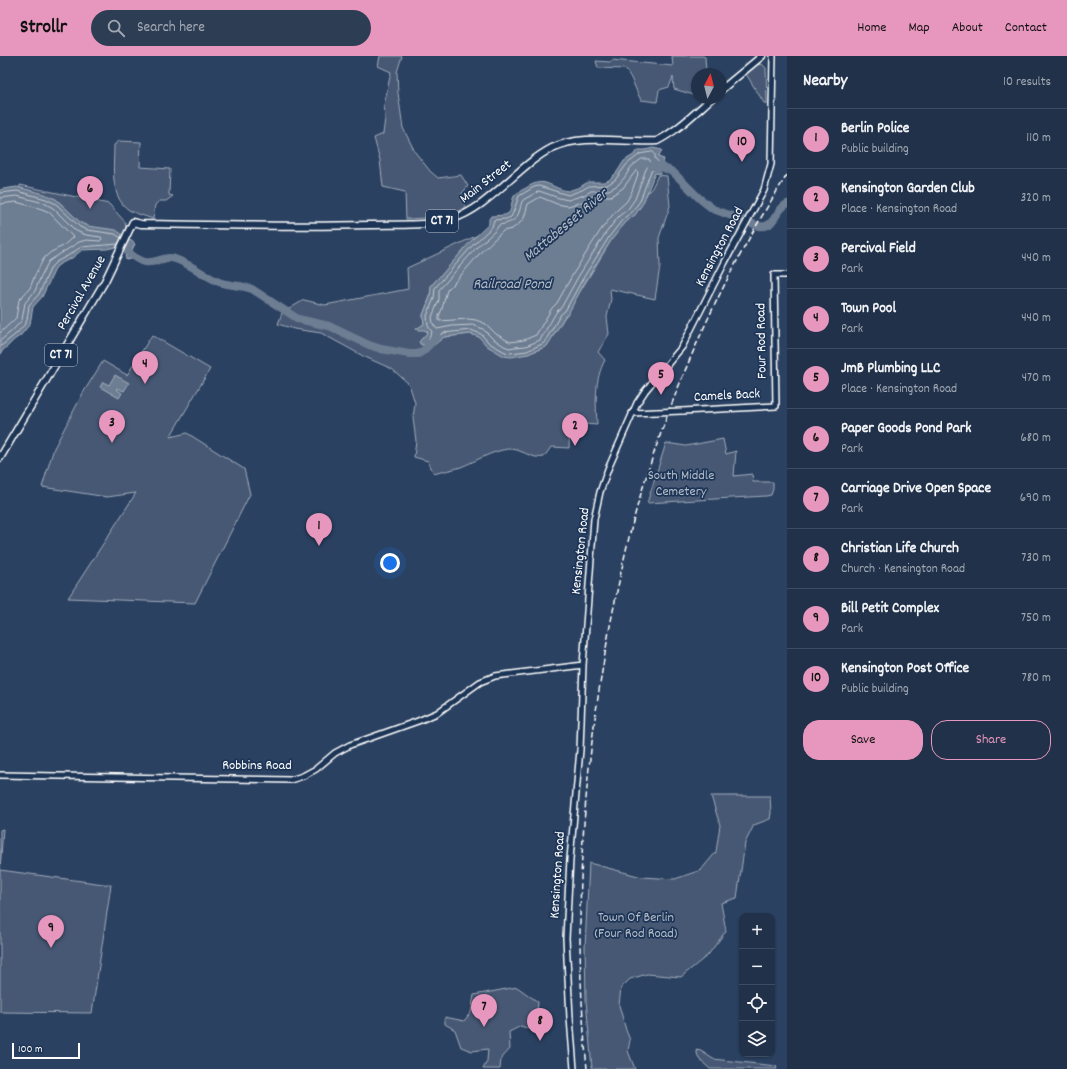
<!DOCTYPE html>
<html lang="en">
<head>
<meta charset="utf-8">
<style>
  body { margin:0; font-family:Dekko,sans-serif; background:#2d3d53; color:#f1f3f6 }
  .controls { position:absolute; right:12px; bottom:12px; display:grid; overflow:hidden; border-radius:8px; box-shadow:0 1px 3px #0004 }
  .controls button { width:36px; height:36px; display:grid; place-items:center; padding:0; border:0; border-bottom:1px solid #3d4c61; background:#203149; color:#f1f3f6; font:20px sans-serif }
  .compass { position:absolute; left:691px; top:12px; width:36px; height:36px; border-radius:50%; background:#203149; box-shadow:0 1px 3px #0004; rotate:7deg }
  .scale { position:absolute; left:12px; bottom:10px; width:68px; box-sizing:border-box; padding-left:4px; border:2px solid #fff; border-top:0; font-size:11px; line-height:14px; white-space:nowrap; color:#fff; -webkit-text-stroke:3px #1d3557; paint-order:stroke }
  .you { position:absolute; left:390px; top:507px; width:14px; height:14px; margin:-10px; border:3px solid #fff; border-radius:50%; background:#1a73e8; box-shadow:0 0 0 6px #1a73e833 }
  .badge { display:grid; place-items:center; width:26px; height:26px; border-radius:50%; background:#e797bd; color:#111; font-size:13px; font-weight:700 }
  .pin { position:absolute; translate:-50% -33px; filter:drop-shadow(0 1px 2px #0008) }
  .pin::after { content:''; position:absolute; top:21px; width:14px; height:12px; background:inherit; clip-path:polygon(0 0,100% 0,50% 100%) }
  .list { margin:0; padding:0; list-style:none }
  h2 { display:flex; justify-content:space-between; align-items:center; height:52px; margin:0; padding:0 16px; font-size:17px }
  h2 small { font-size:13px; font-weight:400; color:#a2a9b4 }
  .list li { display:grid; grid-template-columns:26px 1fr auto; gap:12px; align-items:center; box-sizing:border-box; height:60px; padding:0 16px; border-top:1px solid #3d4c61 }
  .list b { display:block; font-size:15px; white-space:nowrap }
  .list p { margin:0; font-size:13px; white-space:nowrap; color:#a2a9b4 }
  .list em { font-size:13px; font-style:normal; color:#a2a9b4 }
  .actions { display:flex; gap:8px; padding:12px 16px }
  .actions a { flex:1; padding:9px 0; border:1px solid #e797bd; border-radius:16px; text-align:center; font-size:14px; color:#e797bd }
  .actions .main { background:#e797bd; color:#111 }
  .icon { flex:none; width:22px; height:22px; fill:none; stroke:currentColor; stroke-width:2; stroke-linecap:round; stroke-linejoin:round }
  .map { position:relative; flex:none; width:787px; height:1013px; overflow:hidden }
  header { display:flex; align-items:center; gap:24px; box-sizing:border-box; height:56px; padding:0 20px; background:#e797bd; color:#111 }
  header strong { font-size:19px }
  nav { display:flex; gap:22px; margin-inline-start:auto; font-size:14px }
  .search { width:280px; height:36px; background:#2d3d53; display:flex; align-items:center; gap:10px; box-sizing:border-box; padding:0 14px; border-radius:22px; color:#a2a9b4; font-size:15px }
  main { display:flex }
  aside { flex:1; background:#203149 }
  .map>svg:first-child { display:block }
  .green { fill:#465975; stroke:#a2acba }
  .water { fill:#6d7d92; stroke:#a7b1be }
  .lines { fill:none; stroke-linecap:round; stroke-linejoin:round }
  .shore { stroke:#c5cbd3; stroke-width:1 }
  .river { stroke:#6d7d92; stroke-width:8 }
  .minor-casing { stroke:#fff; stroke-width:8 }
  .major-casing { stroke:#fff; stroke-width:9 }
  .minor { stroke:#1d3557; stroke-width:5 }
  .major { stroke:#1d3557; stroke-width:6 }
  .rail { stroke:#fff; stroke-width:1.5; stroke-dasharray:6 3; stroke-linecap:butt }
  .minor-bridge-casing { stroke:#fff; stroke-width:8; stroke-linecap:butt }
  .minor-bridge { stroke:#1d3557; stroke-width:5 }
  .labels { text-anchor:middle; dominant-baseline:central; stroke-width:3.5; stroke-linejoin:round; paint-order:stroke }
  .shield { fill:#1d3557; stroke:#bbc2cd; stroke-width:1 }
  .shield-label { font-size:13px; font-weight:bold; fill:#fff }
  .street-label { font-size:14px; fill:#fff; stroke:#1d3557 }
  .park-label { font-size:14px; fill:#b5bdc8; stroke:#1d3557 }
  .water-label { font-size:15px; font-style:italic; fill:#b6bec8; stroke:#1d3557 }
</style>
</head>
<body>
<header>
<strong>Strollr</strong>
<div class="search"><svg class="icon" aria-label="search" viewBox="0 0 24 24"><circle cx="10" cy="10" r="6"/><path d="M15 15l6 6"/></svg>Search here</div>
<nav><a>Home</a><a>Map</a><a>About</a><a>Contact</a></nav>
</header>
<main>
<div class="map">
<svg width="787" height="1013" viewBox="0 0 787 1013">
  <rect width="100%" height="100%" fill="#2a4161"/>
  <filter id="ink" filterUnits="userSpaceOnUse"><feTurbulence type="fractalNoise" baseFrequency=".025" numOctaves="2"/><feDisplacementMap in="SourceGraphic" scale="8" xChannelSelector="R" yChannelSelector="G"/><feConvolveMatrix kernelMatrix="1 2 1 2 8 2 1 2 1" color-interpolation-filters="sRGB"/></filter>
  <g filter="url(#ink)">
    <!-- green -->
    <path class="green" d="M 380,0 L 402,0 L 397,16 L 398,37 L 403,72 L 415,96 L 430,115 L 438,122 L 461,119 L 468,130 L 460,140 L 466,151 C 452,162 423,162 406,163 L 405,136 L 383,131 L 380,104 L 374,82 L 383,78 L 385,62 L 384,49 L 391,16 L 378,10 Z
      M 672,0 L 703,0 L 705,1 L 706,16 L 712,16 L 713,18 L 697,18 L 695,20 L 697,26 L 697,40 L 674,33 L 673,21 L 669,31 L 659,34 L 657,46 L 641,44 C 635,33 633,23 625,13 L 598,12 L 596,5 L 611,6 L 612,4 L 673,10 Z
      M 762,8 L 766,12 L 767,48 L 764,47 L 746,18 L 757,9 Z
      M 119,85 L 141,86 L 140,111 L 170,113 L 169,139 L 173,140 L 166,145 L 159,145 L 155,149 L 153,163 C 145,160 136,158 129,154 C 109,140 114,110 114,89 Z
      M 658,119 L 667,120 L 670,150 L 659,182 L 660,210 L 655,243 L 610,233 L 611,243 L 607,261 L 609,278 L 598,296 L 605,304 C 594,324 596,347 597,369 L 570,367 L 569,392 L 551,391 L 544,401 C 532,404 521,392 508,393 C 492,395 476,405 461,411 C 452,414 443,415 434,418 L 428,405 L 414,401 L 416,385 L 413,362 L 415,347 L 409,328 L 392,313 L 363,300 L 321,277 L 294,273 L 278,268 L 282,257 L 304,244 L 325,249 L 408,233 L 407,212 L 478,179 L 431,230 L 430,241 L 423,259 L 424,268 L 420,271 L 428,276 L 419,286 L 421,289 L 434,289 L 444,281 L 471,278 L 479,281 L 504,300 L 507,300 L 528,298 L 547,290 L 612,183 L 626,166 L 633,160 L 639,153 L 648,136 L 652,132 Z
      M 20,129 L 109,148 L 125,166 L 126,172 L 123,179 L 84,170 L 57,144 L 20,132 Z
      M 152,279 L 210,313 L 170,381 L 187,377 L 244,413 L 250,438 L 195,547 L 68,542 L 136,437 L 107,441 L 42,431 L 54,392 L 83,337 L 103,305 L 127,319 Z
      M 723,383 L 726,398 L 736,395 L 734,420 L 752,418 L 753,426 L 773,426 L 773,433 L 771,439 L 766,440 L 647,447 L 666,387 L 686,390 Z
      M 711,740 L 770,740 L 771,757 L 770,763 L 754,769 L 745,787 L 737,842 L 721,847 L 726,875 L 708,899 L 681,921 L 647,918 L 630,923 L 621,932 L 619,949 L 626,974 L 630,984 L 628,995 L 635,1013 L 592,1013 L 586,944 L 585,891 L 589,807 L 642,821 L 675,823 L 701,814 L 716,796 L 720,769 Z
      M 3,773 L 0,814 L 111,829 L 92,957 L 0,956 L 0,774 Z
      M 517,931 L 538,946 L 536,968 L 529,973 L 521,970 L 509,976 L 510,993 L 501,1003 L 500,1013 L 483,1013 L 487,1005 L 488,993 L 472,995 L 461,991 L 455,974 L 445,968 L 445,961 L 464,965 L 471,956 L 474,939 Z
      M 696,994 L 701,995 L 713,1003 L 776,1010 L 777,1013 L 710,1013 L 699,1003 Z"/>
    <!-- water -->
    <path class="water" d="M 653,92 L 662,94 L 658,101 L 664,103 L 660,118 L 655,117 L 643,147 L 635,159 L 626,166 L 612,183 L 585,226 L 568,258 L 565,260 L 547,290 L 528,298 L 511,301 L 504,300 L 487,290 L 479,281 L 471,278 L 444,281 L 434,289 C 429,289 422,290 419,286 L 428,276 L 424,274 L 417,274 L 416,273 L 424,268 L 423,259 L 430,241 L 431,230 L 435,225 L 444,216 L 470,186 L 489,168 L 489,163 L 491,160 L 505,159 L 509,157 C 512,152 511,144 515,139 C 518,136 522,134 526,132 C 546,119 549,132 568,135 L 580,131 L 588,126 L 604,126 L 609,124 L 617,116 L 624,105 L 635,98 L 638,94 L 645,94 Z
      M 17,131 L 41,137 L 56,143 L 81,167 L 88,170 L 116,174 L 131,185 L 133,185 L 135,189 L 133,191 L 133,192 L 131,196 L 130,203 L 126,204 L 125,197 L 116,191 L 107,193 L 82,194 L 72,202 L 60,208 L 56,211 L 42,241 L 33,251 L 30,268 L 21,279 L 14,284 L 7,291 L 3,294 L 0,299 L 0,134 L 3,133 Z
      M 115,319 L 129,327 L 124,335 L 117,332 L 116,333 L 122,337 L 119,342 L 100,331 L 103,326 L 109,329 Z"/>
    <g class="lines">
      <!-- shore -->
      <path class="shore" d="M 653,96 L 655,98 L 655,102 L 659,107 L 657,112 L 651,115 L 640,145 L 632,156 L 623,163 L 609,181 L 582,224 L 565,255 L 561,258 L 544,287 L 527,295 L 511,297 L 505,296 L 489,287 L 481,278 L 471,274 L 443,277 L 433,285 L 429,284 L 429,282 L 432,276 L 428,270 L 427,260 L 434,242 L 435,232 L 473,189 L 492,171 L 494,164 L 506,163 L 511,161 L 513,157 L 519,140 L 534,131 L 539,130 L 568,139 L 582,134 L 589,130 L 607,129 L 615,124 L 627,108 L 640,98 Z
        M 642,103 L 649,103 L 651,107 L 646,113 L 635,143 L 628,153 L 619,160 L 605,178 L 578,221 L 561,252 L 557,255 L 540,284 L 526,290 L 515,291 L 509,292 L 504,290 L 492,282 L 483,273 L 473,269 L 452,270 L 437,273 L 433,268 L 432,261 L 439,244 L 439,234 L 476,192 L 495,175 L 499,169 C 510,167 517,165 520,153 C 521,149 521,147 523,144 L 539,135 L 559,142 L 568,144 L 584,139 L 591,135 L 609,134 L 618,129 L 625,121 L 631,111 Z
        M 637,115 L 638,118 L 632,135 L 627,145 L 615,156 L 600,175 L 573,218 L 557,247 L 552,252 L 536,279 L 524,284 L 510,286 L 496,278 L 486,268 L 476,264 L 468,263 L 439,265 L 439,260 L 442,253 L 447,234 L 455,226 L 481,196 L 503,175 L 512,173 L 520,167 L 524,162 L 528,148 L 540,141 L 557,148 L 568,150 L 585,145 L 593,140 L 611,140 L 623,132 L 635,116 Z
        M 0,137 L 17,135 L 46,143 L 56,148 L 80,171 L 87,174 L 115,178 L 121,182
        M 0,142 L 17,140 L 44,147 L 53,152 L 76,175 L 86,179 L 101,181 L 102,183 L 100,185 L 86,184 L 79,186 L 49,205 L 41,220 L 35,235 L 25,247 L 22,264 L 14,273 L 0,285
        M 0,148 L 16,146 L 42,153 L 49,156 L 73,181 L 63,190 L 51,196 L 44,202 L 35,219 L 30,232 L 19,244 L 16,262 L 0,277
        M 0,291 L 17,277 L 25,268 L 27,264 L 29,249 L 39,238 L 51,211 L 56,206 L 69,199 L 81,191 L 118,188"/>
      <!-- river -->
      <path class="river" d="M 652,110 L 659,110 L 673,116 L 699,142 L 713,153 L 759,170 C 775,173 774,155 787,148
        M 122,191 C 129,196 136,205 145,206 C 156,208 165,199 175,203 C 191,208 204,220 219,226 C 230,230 242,229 252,233 L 298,263 L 329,270 L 369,289 L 381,293 L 409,298 L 418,298 L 423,295 L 437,281"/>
      <defs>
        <path id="minor" d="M 682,355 L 776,350 L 774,219 L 787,219
          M 632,357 L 657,356
          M 0,719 L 290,724 L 303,720 L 316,713 L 335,697 L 350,689 L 418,665 L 437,657 L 480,626 L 495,620 L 583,609
          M 574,1013 L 570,962 L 566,882 L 570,803 L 580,694 L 583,609 L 594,463 L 600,436 L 608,413 L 637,347 L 645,335 L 682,291 L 725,206 L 764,134 L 771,108 L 773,0"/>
        <path id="major" d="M 721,34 L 762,0
          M 0,402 L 105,225 L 133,166 L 141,168 C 218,169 294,171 371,169 C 396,168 428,171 452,163 C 489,152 517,110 552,92 C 582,77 624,87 657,85 C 677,75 695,57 712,42"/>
      </defs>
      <!-- minor casing -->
      <use href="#minor" class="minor-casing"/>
      <!-- major casing -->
      <use href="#major" class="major-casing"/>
      <!-- minor -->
      <use href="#minor" class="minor"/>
      <!-- major -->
      <use href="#major" class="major"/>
      <!-- rail -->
      <path class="rail" d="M 587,1013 C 583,968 580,923 580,877 C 580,774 591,671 610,570 C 618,530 626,490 637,451 C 671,334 722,221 787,119"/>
      <defs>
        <path id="minor-bridge" d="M 657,356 L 682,355"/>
      </defs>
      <!-- minor-bridge casing -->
      <use href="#minor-bridge" class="minor-bridge-casing"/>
      <!-- minor-bridge -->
      <use href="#minor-bridge" class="minor-bridge"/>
    </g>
  </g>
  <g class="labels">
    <!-- shield labels -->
    <g class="shield">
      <rect x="426" y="154" width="32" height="22" rx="3"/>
      <rect x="45" y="288" width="32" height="22" rx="3"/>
    </g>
    <g class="shield-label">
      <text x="442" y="165">CT 71</text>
      <text x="61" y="299">CT 71</text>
    </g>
    <!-- street labels -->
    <g class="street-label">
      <text transform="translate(486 126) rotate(-38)">Main Street</text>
      <text transform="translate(720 191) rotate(-62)">Kensington Road</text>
      <text transform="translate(82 237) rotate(-60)">Percival Avenue</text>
      <text transform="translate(762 285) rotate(-91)">Four Rod Road</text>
      <text transform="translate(727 340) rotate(-3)">Camels Back</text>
      <text transform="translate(581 495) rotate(-84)">Kensington Road</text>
      <text x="257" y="710">Robbins Road</text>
      <text transform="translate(558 819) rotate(-86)">Kensington Road</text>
    </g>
    <!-- park labels -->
    <g class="park-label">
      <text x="681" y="420">South Middle<tspan x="681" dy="16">Cemetery</tspan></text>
      <text x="636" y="862">Town Of Berlin<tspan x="636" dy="16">(Four Rod Road)</tspan></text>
    </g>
    <!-- water labels -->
    <g class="water-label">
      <text transform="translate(566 170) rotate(-40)">Mattabesset River</text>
      <text x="512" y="229">Railroad Pond</text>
    </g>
  </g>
</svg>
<div class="controls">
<button>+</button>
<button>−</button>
<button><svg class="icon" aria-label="locate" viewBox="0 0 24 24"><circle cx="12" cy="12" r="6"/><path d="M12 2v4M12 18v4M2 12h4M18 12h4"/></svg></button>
<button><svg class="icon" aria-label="layers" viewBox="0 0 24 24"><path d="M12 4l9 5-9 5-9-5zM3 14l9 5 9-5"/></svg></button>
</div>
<svg class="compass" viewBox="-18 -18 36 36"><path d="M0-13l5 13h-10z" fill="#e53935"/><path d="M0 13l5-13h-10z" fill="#a2a9b4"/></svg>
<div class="scale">100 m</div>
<div class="you"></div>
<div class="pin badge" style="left:319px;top:490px">1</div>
<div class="pin badge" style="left:575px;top:390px">2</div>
<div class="pin badge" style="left:112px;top:387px">3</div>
<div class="pin badge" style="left:145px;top:328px">4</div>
<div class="pin badge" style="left:661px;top:339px">5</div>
<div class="pin badge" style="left:90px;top:153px">6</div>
<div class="pin badge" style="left:484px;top:971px">7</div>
<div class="pin badge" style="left:540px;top:985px">8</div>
<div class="pin badge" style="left:51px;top:892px">9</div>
<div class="pin badge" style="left:742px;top:106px">10</div>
</div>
<aside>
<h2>Nearby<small>10 results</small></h2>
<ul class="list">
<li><span class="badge">1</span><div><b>Berlin Police</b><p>Public building</p></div><em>110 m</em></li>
<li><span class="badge">2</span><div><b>Kensington Garden Club</b><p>Place · Kensington Road</p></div><em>320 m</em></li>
<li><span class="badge">3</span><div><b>Percival Field</b><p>Park</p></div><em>440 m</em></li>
<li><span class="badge">4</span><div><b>Town Pool</b><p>Park</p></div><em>440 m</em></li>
<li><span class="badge">5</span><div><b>JmB Plumbing LLC</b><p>Place · Kensington Road</p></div><em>470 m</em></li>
<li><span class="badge">6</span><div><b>Paper Goods Pond Park</b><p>Park</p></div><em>680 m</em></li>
<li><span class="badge">7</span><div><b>Carriage Drive Open Space</b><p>Park</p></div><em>690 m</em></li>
<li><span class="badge">8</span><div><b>Christian Life Church</b><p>Church · Kensington Road</p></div><em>730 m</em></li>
<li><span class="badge">9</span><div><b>Bill Petit Complex</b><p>Park</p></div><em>750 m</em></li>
<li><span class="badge">10</span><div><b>Kensington Post Office</b><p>Public building</p></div><em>780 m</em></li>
</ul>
<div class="actions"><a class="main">Save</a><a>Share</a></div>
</aside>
</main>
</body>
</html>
